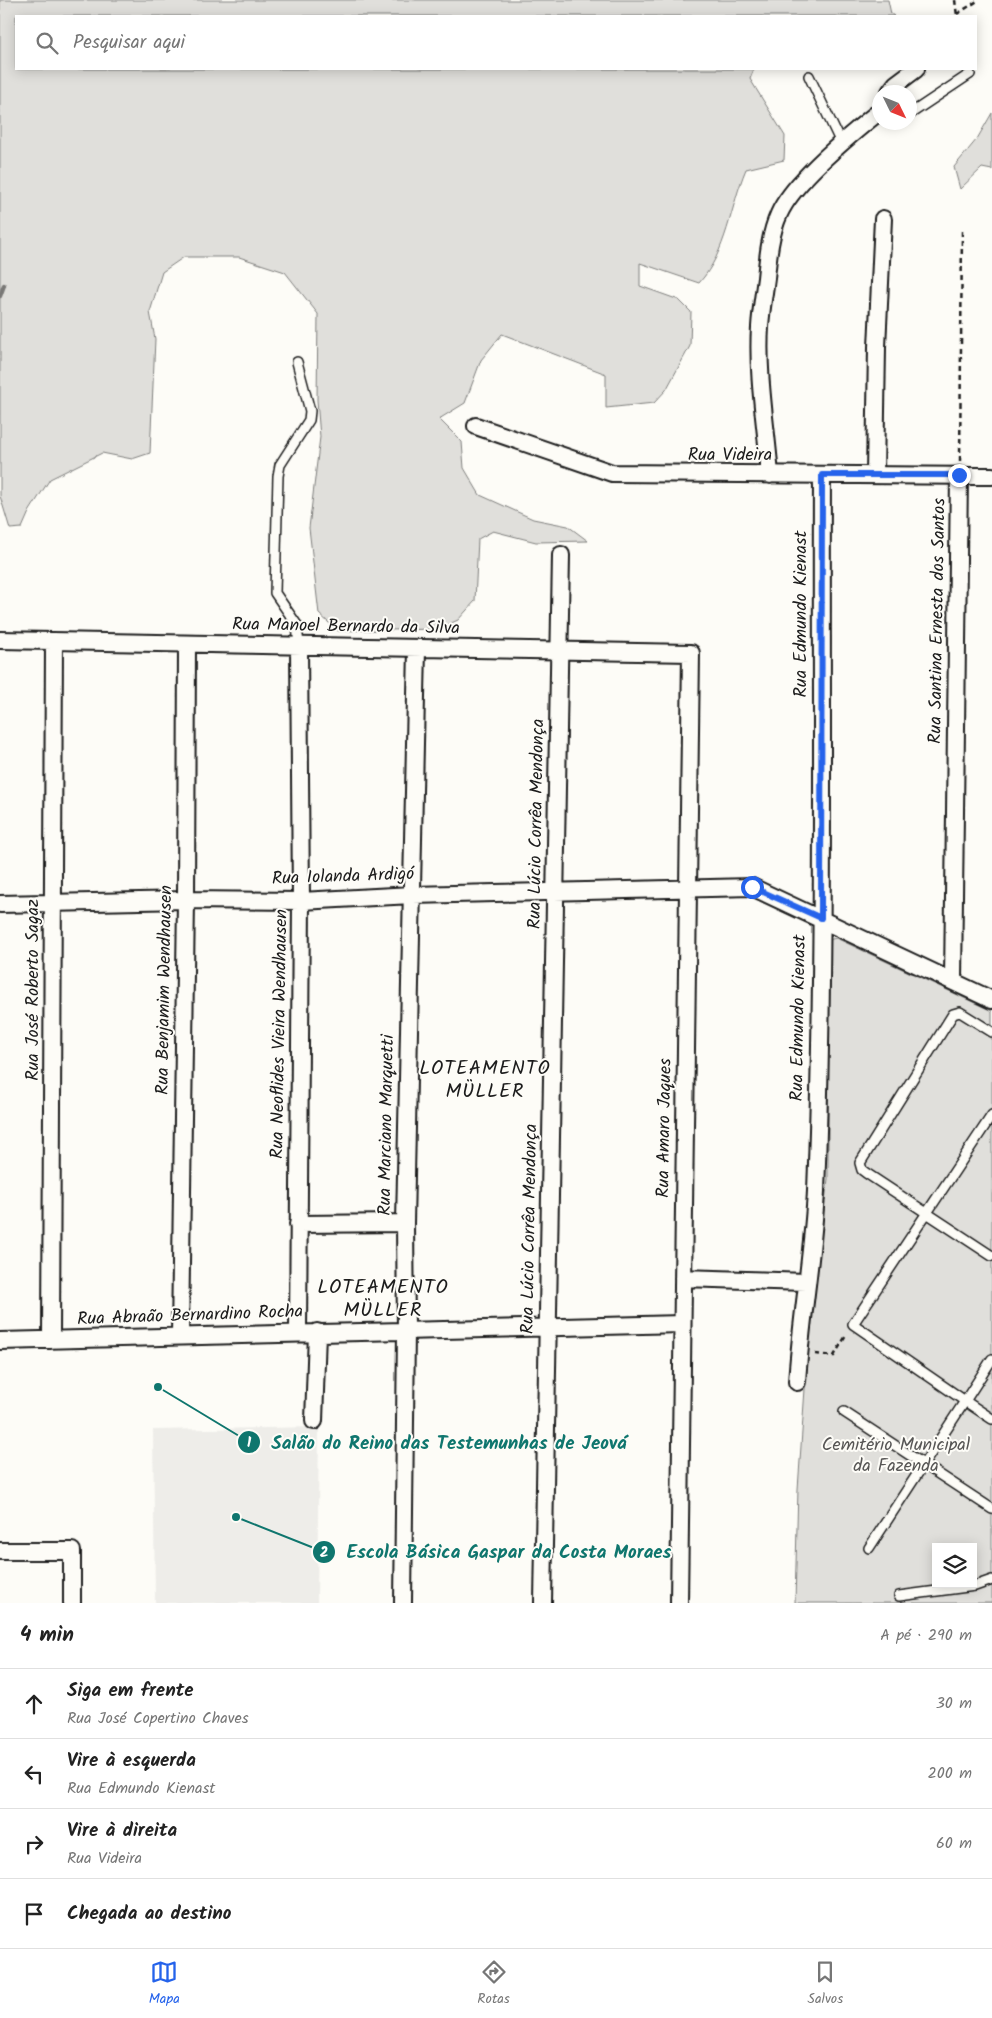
<!DOCTYPE html>
<html lang="pt">
<head>
<meta charset="utf-8">
<style>
  body { margin:0; font-family:Kalam,sans-serif; background:#f2f2f2; color:#222 }
  .controls { position:absolute; right:15px; bottom:15px; display:grid; overflow:hidden; border-radius:0px; box-shadow:0 2px 12px #0003 }
  .controls button { width:45px; height:45px; display:grid; place-items:center; padding:0; border:0; border-bottom:1px solid #e0e0e0; background:#fff; color:#222; font:25px sans-serif }
  .compass { position:absolute; left:872px; top:85px; width:45px; height:45px; border-radius:50%; background:#fff; box-shadow:0 2px 12px #0003; rotate:133deg }
  .stop { position:absolute; width:15px; height:15px; margin:-11px; border:4px solid #2563eb; border-radius:50%; background:#fff }
  .stop.end { background:#2563eb; border-color:#fff; box-shadow:0 1px 5px #0008 }
  .list { margin:0; padding:0; list-style:none }
  h2 { display:flex; justify-content:space-between; align-items:center; height:65px; margin:0; padding:0 20px; font-size:21px }
  h2 small { font-size:16px; font-weight:400; color:#767676 }
  .list li { display:grid; grid-template-columns:32px 1fr auto; gap:15px; align-items:center; box-sizing:border-box; height:70px; padding:0 20px; border-top:1px solid #e0e0e0 }
  .list b { display:block; font-size:19px; white-space:nowrap }
  .list p { margin:0; font-size:16px; white-space:nowrap; color:#767676 }
  .list em { font-size:16px; font-style:normal; color:#767676 }
  .icon { flex:none; width:28px; height:28px; fill:none; stroke:currentColor; stroke-width:2; stroke-linecap:round; stroke-linejoin:round }
  .map { position:relative; flex:none; width:992px; height:1603px; overflow:hidden }
  .search { position:absolute; background:#fff; box-shadow:0 2px 12px #0003; left:15px; right:15px; top:15px; height:55px; display:flex; align-items:center; gap:12px; box-sizing:border-box; padding:0 18px; border-radius:0px; color:#767676; font-size:19px }
  .sheet { height:345px; background:#fff }
  nav { display:flex; justify-content:space-around; align-items:center; box-sizing:border-box; height:70px; border-top:1px solid #e0e0e0; background:#fff; font-size:14px; color:#767676 }
  nav a { display:grid; justify-items:center; gap:2px }
  nav .on { color:#2563eb }
  .map>svg:first-child { display:block }
  .built { fill:#eeede9 }
  .green { fill:#e0dfdb; stroke:#7e7e7c; fill-rule:evenodd }
  .lines { fill:none; stroke-linecap:round; stroke-linejoin:round }
  .stream { stroke:#797876; stroke-width:4.5 }
  .service-casing { stroke:#1c1c1c; stroke-width:12 }
  .minor-casing { stroke:#1c1c1c; stroke-width:20 }
  .path { stroke:#1c1c1c; stroke-width:2.5; stroke-dasharray:5 4; stroke-linecap:butt }
  .service { stroke:#fdfcf7; stroke-width:9 }
  .minor { stroke:#fdfcf7; stroke-width:16 }
  .route { stroke:#2563eb; stroke-width:6 }
  .labels { text-anchor:middle; dominant-baseline:central; stroke-width:4; stroke-linejoin:round; paint-order:stroke }
  .street-label { font-size:18px; fill:#1c1c1c; stroke:#fdfcf7 }
  .park-label { font-size:18px; fill:#575655; stroke:#fdfcf7 }
  .quarter-label { font-size:20px; letter-spacing:1px; fill:#1c1c1c; stroke:#fdfcf7 }
  .leader { fill:none; stroke:#0f766e; stroke-width:2 }
  .callout-dot { fill:#0f766e; stroke:#fdfcf7; stroke-width:2 }
  .mark-label { font-size:15px; text-anchor:middle; font-weight:bold; fill:#fff }
  .callout-label { font-size:19px; text-anchor:middle; font-weight:bold; fill:#0f766e; stroke:#fdfcf7; stroke-width:4; stroke-linejoin:round; paint-order:stroke }
</style>
</head>
<body>
<div class="map">
<svg width="992" height="1603" viewBox="0 0 992 1603">
  <rect width="100%" height="100%" fill="#fdfcf7"/>
  <filter id="ink" filterUnits="userSpaceOnUse"><feTurbulence type="fractalNoise" baseFrequency=".02" numOctaves="2"/><feDisplacementMap in="SourceGraphic" scale="10" xChannelSelector="R" yChannelSelector="G"/><feConvolveMatrix kernelMatrix="1 2 1 2 8 2 1 2 1" color-interpolation-filters="sRGB"/></filter>
  <g filter="url(#ink)">
    <!-- built -->
    <path class="built" d="M 319,1427 L 317,1603 L 155,1603 L 153,1430 Z"/>
    <!-- green -->
    <path class="green" d="M 0,0 L 888,0 L 891,14 L 894,16 L 16,16 L 16,69 L 754,69 L 750,79 L 785,136 L 784,160 L 746,169 C 730,207 727,252 699,283 L 640,263 L 640,286 L 679,300 L 691,312 L 690,346 L 666,390 L 654,403 L 606,408 L 606,374 L 502,334 L 481,360 L 465,403 L 439,419 L 462,442 L 464,468 L 480,495 L 533,519 L 568,526 L 588,541 L 536,542 L 493,531 L 478,539 L 475,601 L 458,620 L 438,629 L 338,631 L 319,614 L 309,528 L 320,437 L 317,400 L 318,314 L 285,272 L 239,257 L 184,257 L 162,272 L 150,312 L 155,339 L 150,453 L 132,459 L 102,453 L 50,479 L 29,512 L 22,528 L 10,529 L 0,496 Z
      M 992,113 L 992,170 L 982,168 L 960,189 L 954,167 L 977,139 Z
      M 836,938 L 992,1011 L 992,1603 L 795,1603 L 798,1489 L 811,1303 L 828,1179 L 828,940 ZM 936,1547 L 973,1547 L 973,1584 L 936,1584 Z"/>
    <g class="lines">
      <!-- stream -->
      <path class="stream" d="M 0,296 L 4,285"/>
      <defs>
        <path id="service" d="M 809,76 L 841,143
          M 910,114 L 970,74
          M 297,362 L 310,411 L 309,420 L 280,465 L 278,476 L 275,593 L 297,625 L 299,646
          M 992,1032 L 960,1012 L 953,1014 L 860,1163 L 862,1170 L 866,1173 L 992,1256
          M 992,1115 L 853,1324 L 965,1401 L 992,1359
          M 844,1412 L 992,1509
          M 869,1548 L 965,1401 L 992,1419
          M 899,1596 L 975,1586 L 992,1580"/>
        <path id="minor" d="M 890,92 L 896,84 L 916,69
          M 476,426 L 612,473 L 992,476
          M 770,475 C 766,426 757,376 760,327 C 761,310 764,294 766,278 C 768,257 770,234 779,214 C 793,182 851,134 880,111
          M 875,475 L 877,347 L 883,219
          M 0,640 L 691,653 L 679,1603
          M 0,904 L 186,900 L 301,901 L 412,895 L 752,887 L 992,1000
          M 953,981 L 959,475
          M 298,1224 L 405,1223
          M 683,1278 L 806,1282
          M 298,1333 L 301,901 L 299,646
          M 180,1336 L 186,900 L 187,644
          M 51,1340 L 54,641
          M 0,1341 L 682,1324
          M 797,1382 C 801,1318 813,1254 816,1191 C 825,953 821,713 822,475
          M 314,1421 L 317,1332
          M 0,1551 L 72,1551 L 72,1603
          M 403,1603 L 406,1331 L 405,1223 L 417,648
          M 543,1603 L 561,555"/>
      </defs>
      <!-- service casing -->
      <use href="#service" class="service-casing"/>
      <!-- minor casing -->
      <use href="#minor" class="minor-casing"/>
      <!-- path -->
      <path class="path" d="M 955,0 L 957,16
        M 957,14 L 979,0
        M 960,461 L 962,230
        M 815,1354 L 834,1356 L 847,1334"/>
      <!-- service -->
      <use href="#service" class="service"/>
      <!-- minor -->
      <use href="#minor" class="minor"/>
    </g>
  </g>
  <g class="lines" filter="url(#ink)">
    <!-- route -->
    <path class="route" d="M 752,887 L 821,918 L 822,475 L 959,475"/>
  </g>
  <g class="labels">
    <!-- street labels -->
    <g class="street-label">
      <text x="730" y="455">Rua Videira</text>
      <text transform="translate(801 614) rotate(-90)">Rua Edmundo Kienast</text>
      <text transform="translate(938 621) rotate(-89)">Rua Santina Ernesta dos Santos</text>
      <text transform="translate(346 627) rotate(1)">Rua Manoel Bernardo da Silva</text>
      <text transform="translate(537 824) rotate(-89)">Rua Lúcio Corrêa Mendonça</text>
      <text transform="translate(343 877) rotate(-2)">Rua Iolanda Ardigó</text>
      <text transform="translate(33 990) rotate(-90)">Rua José Roberto Sagaz</text>
      <text transform="translate(165 990) rotate(-89)">Rua Benjamim Wendhausen</text>
      <text transform="translate(799 1018) rotate(-89)">Rua Edmundo Kienast</text>
      <text transform="translate(280 1034) rotate(-89)">Rua Neoflides Vieira Wendhausen</text>
      <text transform="translate(387 1125) rotate(-89)">Rua Marciano Marquetti</text>
      <text transform="translate(665 1128) rotate(-89)">Rua Amaro Jaques</text>
      <text transform="translate(530 1229) rotate(-89)">Rua Lúcio Corrêa Mendonça</text>
      <text transform="translate(190 1316) rotate(-2)">Rua Abraão Bernardino Rocha</text>
    </g>
    <!-- park labels -->
    <g class="park-label">
      <text x="896" y="1445">Cemitério Municipal<tspan x="896" dy="21">da Fazenda</tspan></text>
    </g>
    <!-- quarter labels -->
    <g class="quarter-label">
      <text x="485" y="1069">LOTEAMENTO<tspan x="485" dy="23">MÜLLER</tspan></text>
      <text x="383" y="1288">LOTEAMENTO<tspan x="383" dy="23">MÜLLER</tspan></text>
    </g>
  </g>
  <!-- callouts -->
  <path class="leader" d="M158 1387L249 1442M236 1517L324 1552"/>
  <g class="callout-dot">
    <circle cx="158" cy="1387" r="5"/>
    <circle cx="236" cy="1517" r="5"/>
    <circle cx="249" cy="1442" r="12"/>
    <circle cx="324" cy="1552" r="12"/>
  </g>
  <g class="mark-label">
    <text x="249" y="1447">1</text>
    <text x="324" y="1557">2</text>
  </g>
  <g class="callout-label">
    <text x="449" y="1449">Salão do Reino das Testemunhas de Jeová</text>
    <text x="509" y="1558">Escola Básica Gaspar da Costa Moraes</text>
  </g>
</svg>
<div class="controls">
<button><svg class="icon" aria-label="layers" viewBox="0 0 24 24"><path d="M12 4l9 5-9 5-9-5zM3 14l9 5 9-5"/></svg></button>
</div>
<svg class="compass" viewBox="-18 -18 36 36"><path d="M0-13l5 13h-10z" fill="#e53935"/><path d="M0 13l5-13h-10z" fill="#767676"/></svg>
<div class="stop" style="left:752px;top:887px"></div>
<div class="stop end" style="left:959px;top:475px"></div>
<div class="search"><svg class="icon" aria-label="search" viewBox="0 0 24 24"><circle cx="10" cy="10" r="6"/><path d="M15 15l6 6"/></svg>Pesquisar aqui</div>
</div>
<section class="sheet">
<h2>4 min<small>A pé · 290 m</small></h2>
<ul class="list">
<li><svg class="icon" aria-label="ahead" viewBox="0 0 24 24"><path d="M12 20V5M6 11l6-6 6 6"/></svg><div><b>Siga em frente</b><p>Rua José Copertino Chaves</p></div><em>30 m</em></li>
<li><svg class="icon" aria-label="left" viewBox="0 0 24 24"><path d="M17 20v-9H6M10 6l-5 5 5 5"/></svg><div><b>Vire à esquerda</b><p>Rua Edmundo Kienast</p></div><em>200 m</em></li>
<li><svg class="icon" aria-label="right" viewBox="0 0 24 24"><path d="M7 20v-9h11M14 6l5 5-5 5"/></svg><div><b>Vire à direita</b><p>Rua Videira</p></div><em>60 m</em></li>
<li><svg class="icon" aria-label="arrive" viewBox="0 0 24 24"><path d="M6 21V4h12l-3 4 3 4H6"/></svg><div><b>Chegada ao destino</b></div></li>
</ul>
</section>
<nav>
<a class="on"><svg class="icon" aria-label="map" viewBox="0 0 24 24"><path d="M3 6l6-2 6 2 6-2v14l-6 2-6-2-6 2zM9 4v14M15 6v14"/></svg>Mapa</a>
<a><svg class="icon" aria-label="directions" viewBox="0 0 24 24"><path d="M12 3l9 9-9 9-9-9zM9 14v-3h6M13 9l2 2-2 2"/></svg>Rotas</a>
<a><svg class="icon" aria-label="saved" viewBox="0 0 24 24"><path d="M7 4h10v16l-5-4-5 4z"/></svg>Salvos</a>
</nav>
</body>
</html>
